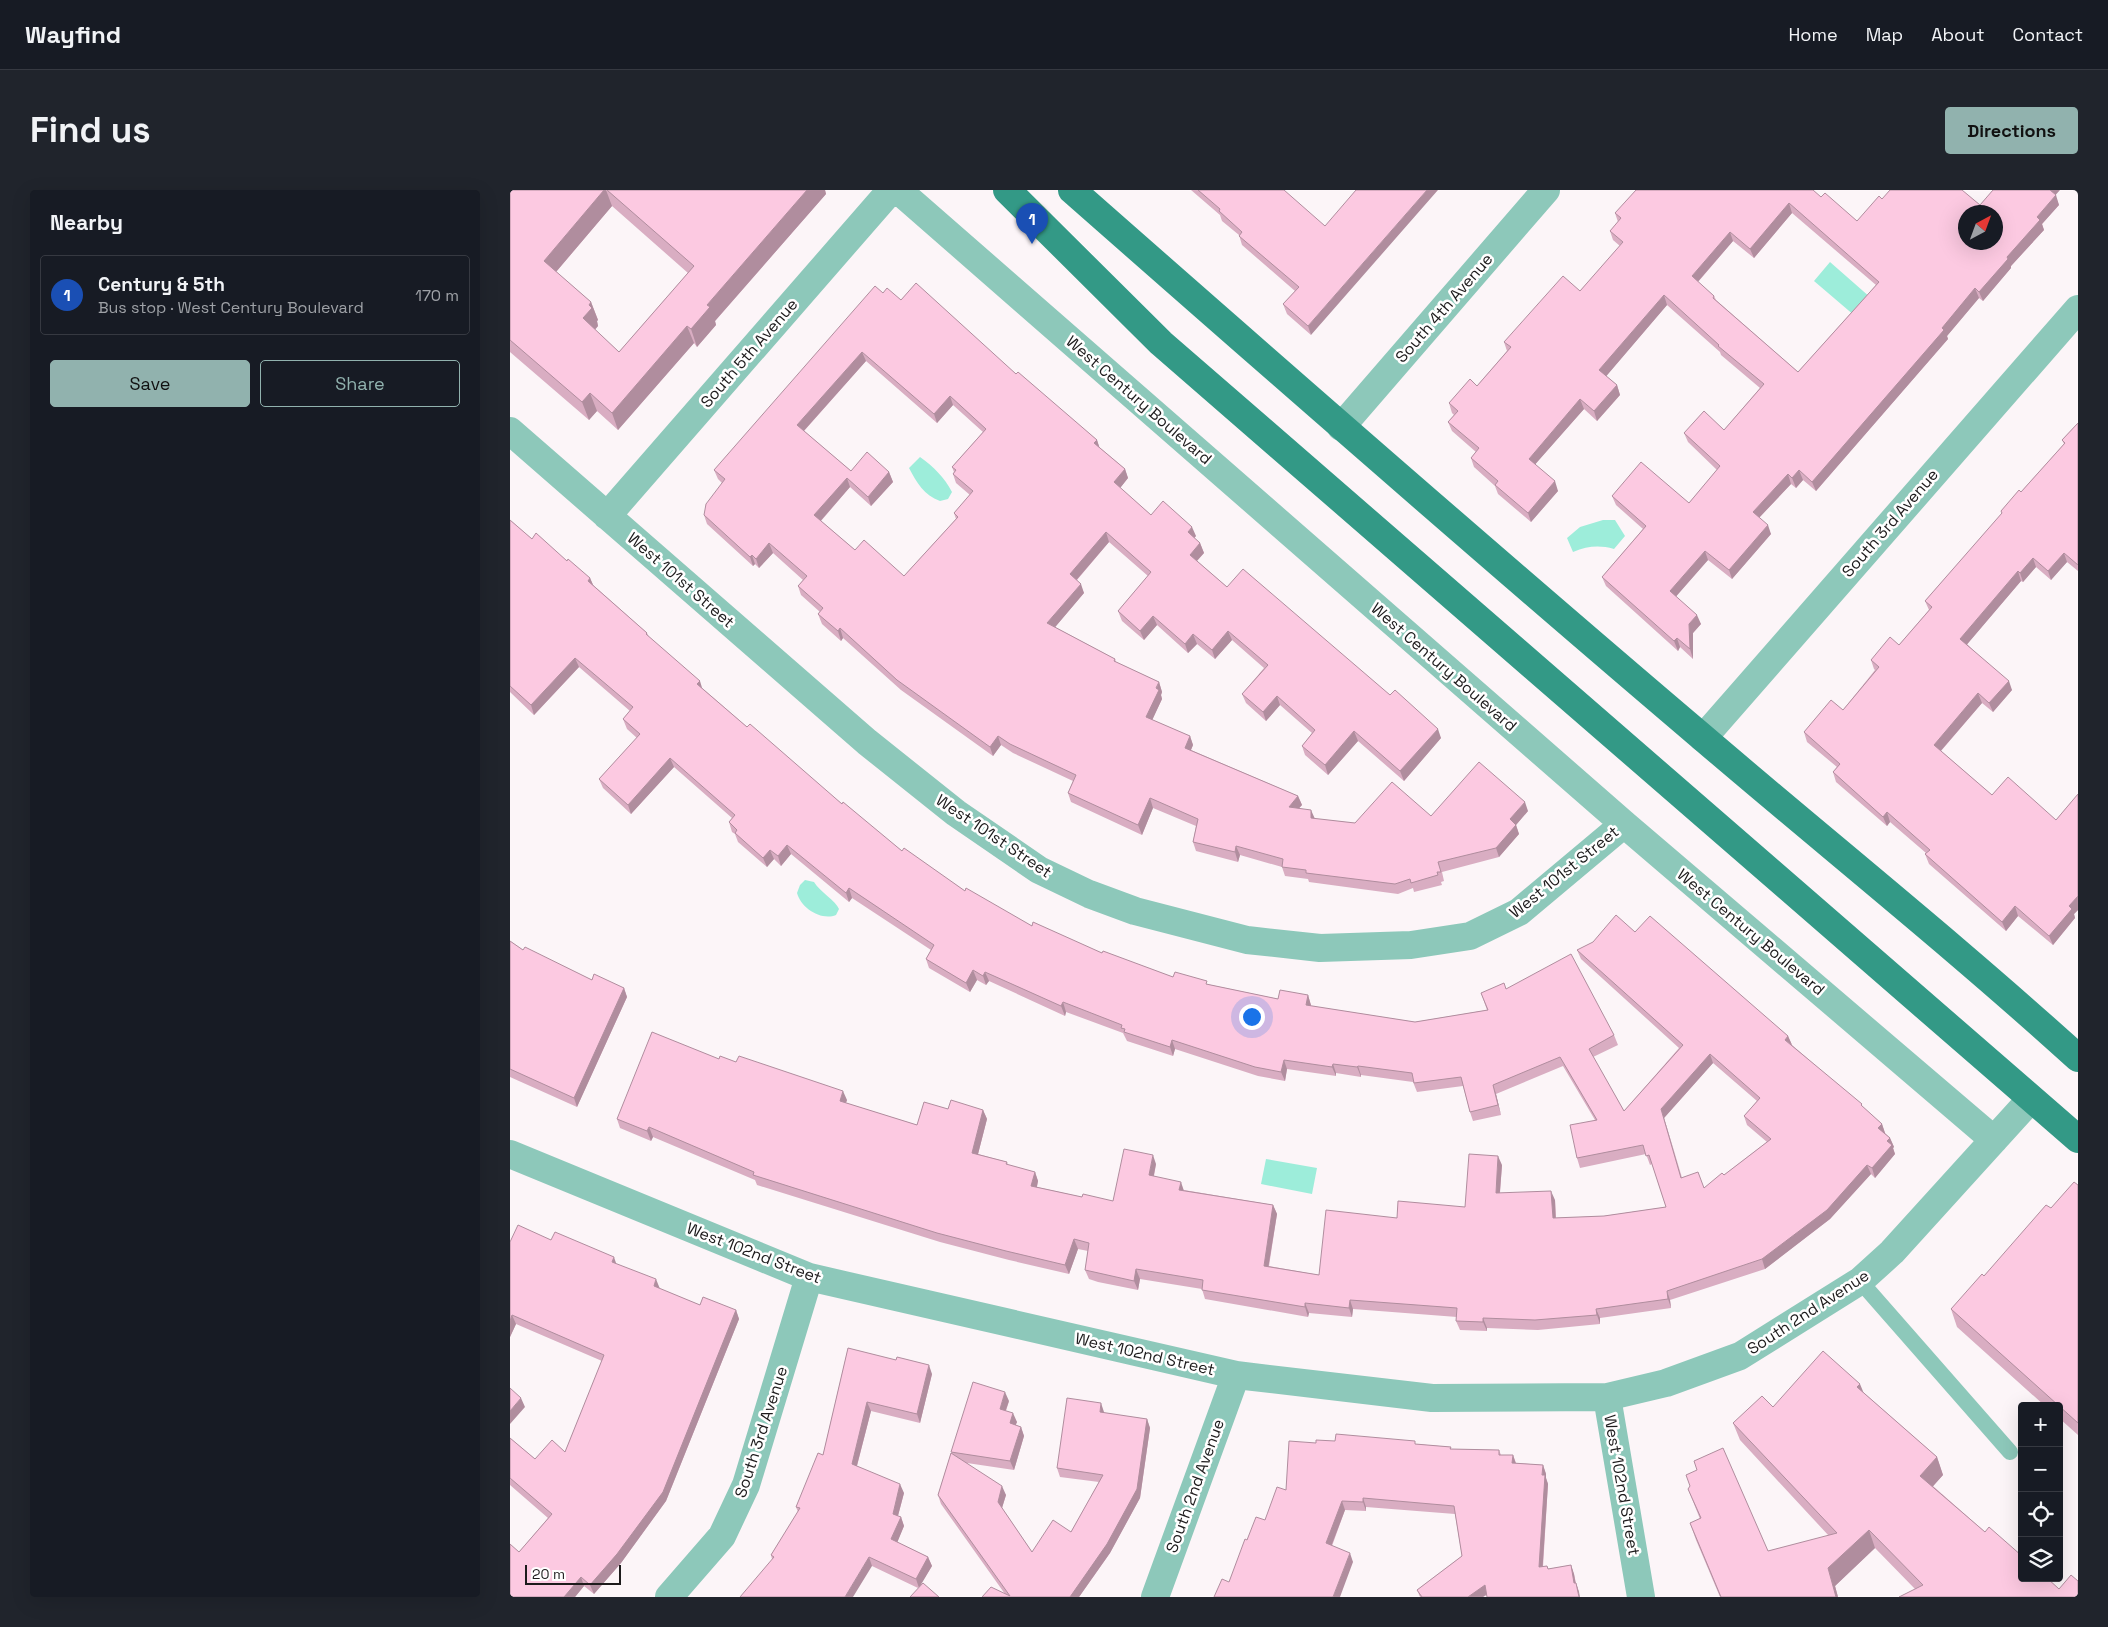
<!DOCTYPE html>
<html lang="en">
<head>
<meta charset="utf-8">
<style>
  body { margin:0; font-family:"Space Grotesk",sans-serif; background:#20242c; color:#f1f3f6 }
  .controls { position:absolute; right:15px; bottom:15px; display:grid; overflow:hidden; border-radius:5px; box-shadow:0 5px 20px #0002 }
  .controls button { width:45px; height:45px; display:grid; place-items:center; padding:0; border:0; border-bottom:1px solid #363941; background:#171b24; color:#f1f3f6; font:25px sans-serif }
  .compass { position:absolute; left:1448px; top:15px; width:45px; height:45px; border-radius:50%; background:#171b24; box-shadow:0 5px 20px #0002; rotate:41deg }
  .scale { position:absolute; left:15px; bottom:12px; width:96px; box-sizing:border-box; padding-left:5px; border:2px solid #1d1b1c; border-top:0; font-size:14px; line-height:18px; white-space:nowrap; color:#1d1b1c; -webkit-text-stroke:4px #fff; paint-order:stroke }
  .you { position:absolute; left:741px; top:826px; width:18px; height:18px; margin:-12px; border:4px solid #fff; border-radius:50%; background:#1a73e8; box-shadow:0 0 0 8px #1a73e833 }
  .badge { display:grid; place-items:center; width:32px; height:32px; border-radius:50%; background:#91b2ae; color:#fff; font-size:16px; font-weight:700 }
  .pin { position:absolute; translate:-50% -41px; filter:drop-shadow(0 1px 2px #0008) }
  .pin::after { content:''; position:absolute; top:26px; width:18px; height:15px; background:inherit; clip-path:polygon(0 0,100% 0,50% 100%) }
  .list { margin:0; padding:0; list-style:none }
  h2 { display:flex; justify-content:space-between; align-items:center; height:65px; margin:0; padding:0 20px; font-size:21px }
  h2 small { font-size:16px; font-weight:400; color:#9ea1a6 }
  .list li { display:grid; grid-template-columns:32px 1fr auto; gap:15px; align-items:center; box-sizing:border-box; height:80px; margin:0 10px 10px; padding:0 10px; border:1px solid #363941; border-radius:5px }
  .list b { display:block; font-size:19px; white-space:nowrap }
  .list p { margin:0; font-size:16px; white-space:nowrap; color:#9ea1a6 }
  .list em { font-size:16px; font-style:normal; color:#9ea1a6 }
  .actions { display:flex; gap:10px; padding:15px 20px }
  .actions a { flex:1; padding:11px 0; border:1px solid #91b2ae; border-radius:5px; text-align:center; font-size:18px; color:#91b2ae }
  .actions .main { background:#91b2ae; color:#111 }
  .icon { flex:none; width:28px; height:28px; fill:none; stroke:currentColor; stroke-width:2; stroke-linecap:round; stroke-linejoin:round }
  .map { position:relative; flex:none; width:1568px; height:1407px; overflow:hidden; border-radius:5px }
  header { display:flex; align-items:center; gap:30px; box-sizing:border-box; height:70px; padding:0 25px; background:#171b24; border-bottom:1px solid #363941 }
  header strong { font-size:24px }
  nav { display:flex; gap:28px; margin-inline-start:auto; font-size:18px }
  .intro { display:flex; align-items:center; justify-content:space-between; box-sizing:border-box; height:120px; padding:0 30px }
  h1 { margin:0; font-size:35px }
  .button { padding:12px 22px; border-radius:5px; background:#91b2ae; color:#111; font-size:18px; font-weight:700 }
  main { display:flex; gap:30px; padding:0 30px }
  aside { flex:1; background:#171b24; border-radius:5px; box-shadow:0 5px 20px #0002 }
  .map>svg:first-child { display:block }
  .water { fill:#9dedda }
  .lines { fill:none; stroke-linecap:round; stroke-linejoin:round }
  .lane { stroke:#8dc8ba; stroke-width:16 }
  .street { stroke:#8dc8ba; stroke-width:28 }
  .primary { stroke:#339986; stroke-width:28 }
  .wall { fill:#d9adc2; fill-rule:evenodd }
  .shaded-wall { fill:#b08d9e }
  .building { fill:#fcc9e1; stroke:#b08d9e; fill-rule:evenodd }
  .labels { text-anchor:middle; dominant-baseline:central; stroke-width:5; stroke-linejoin:round; paint-order:stroke }
  .street-label { font-size:16px; fill:#1d1b1c; stroke:#fff }
</style>
</head>
<body>
<header>
<strong>Wayfind</strong>
<nav><a>Home</a><a>Map</a><a>About</a><a>Contact</a></nav>
</header>
<div class="intro"><h1>Find us</h1><a class="button">Directions</a></div>
<main>
<aside>
<h2>Nearby<small></small></h2>
<ul class="list">
<li><span class="badge" style="background:#1a4fb4">1</span><div><b>Century &amp; 5th</b><p>Bus stop · West Century Boulevard</p></div><em>170 m</em></li>
</ul>
<div class="actions"><a class="main">Save</a><a>Share</a></div>
</aside>
<div class="map">
<svg width="1568" height="1407" viewBox="0 0 1568 1407">
  <rect width="100%" height="100%" fill="#fcf5f8"/>
  <!-- water -->
  <path class="water" d="M 1320,72 L 1361,108 L 1345,126 L 1304,91 Z
    M 410,267 C 424,277 434,287 442,302 L 438,309 L 430,311 C 414,305 407,293 399,278 Z
    M 1093,330 L 1105,330 L 1115,346 L 1104,359 C 1089,355 1078,356 1063,362 L 1057,348 L 1070,337 Z
    M 295,690 L 304,692 C 310,702 326,711 329,719 L 326,725 C 311,731 291,718 287,703 L 290,695 Z
    M 756,969 L 807,978 L 802,1004 L 751,994 Z"/>
  <g class="lines">
    <!-- lane -->
    <path class="lane" d="M 1350,1091 L 1500,1262"/>
    <!-- street -->
    <path class="street" d="M 388,0 L 1114,634 L 1484,950
      M 831,237 L 1036,0
      M 0,241 L 357,552 L 446,623 L 529,680 L 579,704 L 625,721 L 737,750 L 810,758 L 901,755 L 960,746 L 1009,722 L 1114,634
      M 97,326 L 381,0
      M 1193,548 L 1568,119
      M 0,964 L 299,1087 L 726,1185 L 922,1208 L 1097,1207 L 1156,1193 L 1230,1166 L 1350,1091 L 1382,1062 L 1521,909
      M 1097,1207 L 1131,1407
      M 159,1407 L 212,1346 L 236,1295 L 299,1087
      M 645,1407 L 726,1185"/>
    <!-- primary -->
    <path class="primary" d="M 497,0 L 651,153 L 1568,949
      M 562,0 C 771,184 980,367 1192,547 C 1317,654 1446,757 1568,868"/>
  </g>
  <!-- wall -->
  <path class="wall" d="M 0,0 L 315,0 L 316,4 L 205,131 L 206,135 L 187,157 L 184,153 L 108,240 L 87,221 L 79,230 L 0,162 ZM 102,16 L 178,83 L 109,162 L 85,140 L 88,136 L 87,131 L 88,130 L 81,112 L 46,82 Z
    M 681,0 L 774,0 L 801,145 L 777,124 L 773,114 L 785,101 L 732,55 L 729,45 L 712,31 L 710,25 Z
    M 1545,5 L 1549,15 L 1532,34 L 1534,40 L 1501,76 L 1501,78 L 1473,111 L 1469,108 L 1437,146 L 1438,149 L 1306,301 L 1293,290 L 1286,298 L 1281,294 L 1249,328 L 1261,344 L 1222,389 L 1198,370 L 1166,406 L 1191,434 L 1183,443 L 1183,469 L 1170,457 L 1168,461 L 1096,396 L 1092,387 L 1133,339 L 1106,315 L 1102,306 L 1179,313 L 1207,280 L 1178,252 L 1174,243 L 1214,240 L 1250,198 L 1211,165 L 1210,162 L 1157,115 L 1096,186 L 1107,195 L 1110,205 L 1087,231 L 1074,219 L 1025,274 L 1048,301 L 1021,332 L 988,304 L 985,296 L 964,277 L 961,268 L 966,262 L 942,241 L 938,232 L 944,225 L 942,223 L 939,213 L 967,196 L 997,161 L 994,152 L 1070,101 L 1110,56 L 1103,50 L 1100,41 L 1108,32 L 1105,23 L 1311,7 L 1347,31 L 1372,9 L 1470,15 ZM 1282,23 L 1366,95 L 1288,182 L 1206,110 L 1204,106 L 1188,92 L 1223,51 L 1244,68 Z
    M 373,103 L 391,110 L 506,184 L 587,250 L 589,257 L 615,279 L 618,288 L 610,298 L 641,325 L 686,346 L 684,348 L 690,353 L 694,363 L 687,371 L 717,397 L 880,505 L 931,548 L 894,591 L 848,551 L 818,585 L 795,565 L 792,556 L 802,543 L 770,515 L 756,531 L 736,513 L 732,504 L 754,478 L 722,450 L 705,469 L 687,454 L 678,463 L 647,435 L 634,450 L 612,431 L 608,421 L 638,386 L 599,352 L 567,390 L 574,403 L 545,437 L 605,469 L 606,472 L 649,492 L 652,502 L 651,505 L 652,509 L 642,530 L 680,546 L 683,555 L 681,560 L 788,606 L 792,615 L 789,618 L 805,629 L 845,633 L 921,626 L 1018,621 L 1006,635 L 1009,644 L 989,667 L 932,682 L 934,691 L 931,692 L 932,695 L 904,702 L 903,698 L 888,704 L 799,692 L 798,689 L 775,686 L 772,677 L 730,665 L 728,672 L 686,661 L 683,652 L 686,636 L 643,618 L 632,645 L 561,612 L 558,603 L 563,591 L 503,563 L 491,555 L 483,566 L 391,500 L 333,448 L 331,451 L 312,434 L 308,424 L 310,422 L 291,405 L 288,396 L 293,390 L 263,363 L 249,378 L 245,374 L 243,376 L 197,334 L 194,325 L 212,293 L 208,289 L 204,280 ZM 356,171 L 427,233 L 443,215 L 473,242 L 442,277 L 444,282 L 443,284 L 446,293 L 460,305 L 444,323 L 446,329 L 394,386 L 345,360 L 311,331 L 340,297 L 361,316 L 383,292 L 379,282 L 341,281 L 294,241 Z
    M 1568,233 L 1568,381 L 1557,372 L 1541,390 L 1526,377 L 1513,392 L 1511,391 L 1457,454 L 1502,500 L 1483,522 L 1472,513 L 1431,561 L 1482,605 L 1546,630 L 1568,604 L 1568,720 L 1564,724 L 1565,728 L 1543,755 L 1508,726 L 1496,741 L 1419,674 L 1415,664 L 1416,663 L 1380,632 L 1377,636 L 1326,592 L 1323,582 L 1327,577 L 1297,552 L 1294,542 L 1333,520 L 1365,480 L 1364,479 L 1361,470 L 1389,455 L 1419,420 L 1415,411 L 1492,324 L 1491,321 L 1511,302 L 1554,254 L 1552,250 Z
    M 0,330 L 22,349 L 57,371 L 80,388 L 83,395 L 137,443 L 139,447 L 192,498 L 237,537 L 332,614 L 392,661 L 455,701 L 522,736 L 592,763 L 663,787 L 768,809 L 798,805 L 801,816 L 905,832 L 977,820 L 971,803 L 996,799 L 1104,845 L 1108,855 L 1083,867 L 1114,921 L 1169,858 L 1071,769 L 1067,760 L 1125,742 L 1278,846 L 1282,855 L 1372,934 L 1375,943 L 1380,948 L 1384,957 L 1383,958 L 1385,964 L 1365,988 L 1361,984 L 1320,1029 L 1255,1079 L 1160,1110 L 1161,1118 L 1090,1128 L 1090,1134 L 1028,1140 L 977,1138 L 977,1141 L 950,1140 L 946,1131 L 947,1127 L 843,1119 L 842,1127 L 799,1123 L 798,1127 L 695,1109 L 692,1099 L 630,1089 L 628,1100 L 588,1092 L 579,1089 L 575,1080 L 578,1061 L 568,1059 L 559,1084 L 499,1070 L 430,1052 L 247,995 L 245,990 L 143,947 L 141,951 L 110,938 L 107,929 L 209,869 L 226,872 L 337,910 L 336,913 L 407,935 L 438,919 L 473,920 L 477,929 L 468,964 L 497,972 L 498,975 L 525,982 L 528,991 L 527,997 L 572,1007 L 603,1011 L 646,974 L 644,986 L 674,1000 L 763,1015 L 767,1024 L 759,1076 L 809,1085 L 887,1028 L 955,1017 L 992,975 L 990,1003 L 1045,1010 L 1046,1028 L 1094,1026 L 1156,1017 L 1142,974 L 1140,975 L 1136,964 L 1070,978 L 1067,968 L 1085,930 L 1053,876 L 986,904 L 991,925 L 963,931 L 960,922 L 953,896 L 907,902 L 903,892 L 851,885 L 851,887 L 826,883 L 826,886 L 777,879 L 775,891 L 748,886 L 665,859 L 663,866 L 617,851 L 613,843 L 556,822 L 555,826 L 479,791 L 476,795 L 467,790 L 460,802 L 419,778 L 416,769 L 421,760 L 342,708 L 339,712 L 281,664 L 271,676 L 264,669 L 257,677 L 228,652 L 225,644 L 222,642 L 219,632 L 222,628 L 164,577 L 121,624 L 93,598 L 89,589 L 127,548 L 117,539 L 113,529 L 120,521 L 69,477 L 24,525 L 0,502 ZM 1203,873 L 1247,911 L 1234,926 L 1237,935 L 1257,952 L 1214,985 L 1194,998 L 1172,988 L 1154,928 Z
    M 0,751 L 13,760 L 82,790 L 114,798 L 117,807 L 67,917 L 0,887 Z
    M 1568,995 L 1568,1245 L 1549,1228 L 1549,1216 L 1535,1216 L 1447,1137 L 1441,1119 L 1541,1018 Z
    M 41,1050 L 106,1074 L 150,1099 L 190,1115 L 226,1120 L 229,1129 L 156,1311 L 111,1373 L 84,1404 L 74,1396 L 65,1407 L 0,1407 L 9,1362 L 38,1328 L 0,1295 L 0,1248 L 25,1269 L 55,1262 L 92,1171 L 6,1134 L 0,1147 L 0,1052 Z
    M 338,1158 L 422,1184 L 410,1233 L 361,1221 L 347,1276 L 394,1303 L 388,1326 L 391,1327 L 394,1336 L 387,1352 L 418,1367 L 422,1376 L 408,1398 L 362,1376 L 262,1369 L 261,1365 L 288,1322 L 286,1317 L 313,1265 Z
    M 1354,1203 L 1427,1267 L 1433,1285 L 1423,1296 L 1475,1342 L 1549,1399 L 1568,1407 L 1405,1399 L 1365,1358 L 1325,1396 L 1328,1407 L 1210,1407 L 1186,1350 L 1180,1333 L 1190,1329 L 1178,1299 L 1180,1297 L 1258,1361 L 1319,1346 L 1230,1250 L 1223,1233 L 1263,1217 Z
    M 499,1211 L 496,1221 L 507,1232 L 505,1235 L 511,1237 L 514,1246 L 504,1280 L 457,1273 L 496,1305 L 492,1318 L 522,1362 L 561,1342 L 589,1292 L 550,1287 L 547,1278 L 594,1222 L 594,1223 L 637,1229 L 640,1238 L 630,1308 L 600,1363 L 569,1407 L 472,1407 L 495,1404 L 431,1314 L 428,1305 L 441,1263 Z
    M 825,1251 L 906,1254 L 941,1257 L 941,1259 L 989,1260 L 991,1265 L 1003,1265 L 1006,1273 L 1033,1275 L 1036,1284 L 1036,1288 L 1038,1294 L 1033,1377 L 1037,1376 L 1038,1379 L 1061,1375 L 1064,1384 L 1066,1393 L 1069,1402 L 977,1405 L 973,1407 L 910,1407 L 907,1400 L 952,1366 L 945,1324 L 856,1317 L 856,1321 L 835,1320 L 822,1356 L 843,1372 L 719,1392 L 737,1350 L 755,1330 L 776,1300 L 806,1253 Z"/>
  <!-- shaded-wall -->
  <path class="shaded-wall" d="M 94,0 L 96,0 L 102,16 L 40,89 L 34,71 Z
    M 297,0 L 315,0 L 316,4 L 205,131 L 206,135 L 187,157 L 181,139 L 197,115 Z
    M 917,0 L 928,0 L 801,145 L 798,136 Z
    M 1539,0 L 1550,0 L 1542,9 Z
    M 1546,5 L 1549,15 L 1532,34 L 1534,40 L 1501,76 L 1501,78 L 1473,111 L 1469,102 L 1497,67 L 1527,27 Z
    M 1279,13 L 1282,23 L 1244,68 L 1240,59 Z
    M 1220,42 L 1223,51 L 1185,95 L 1182,86 Z
    M 1465,98 L 1469,108 L 1437,146 L 1438,149 L 1306,301 L 1302,292 Z
    M 1154,105 L 1157,115 L 1093,190 L 1089,180 Z
    M 81,112 L 88,130 L 87,131 L 88,136 L 79,146 L 73,128 L 79,115 Z
    M 177,136 L 184,153 L 108,240 L 102,223 Z
    M 352,162 L 356,171 L 291,244 L 287,235 Z
    M 1107,195 L 1110,205 L 1087,231 L 1084,221 Z
    M 80,203 L 87,221 L 79,230 L 72,212 Z
    M 440,206 L 443,215 L 427,233 L 424,224 Z
    M 1070,209 L 1074,219 L 1022,278 L 1019,269 Z
    M 587,250 L 590,259 L 584,253 Z
    M 615,279 L 618,288 L 607,302 L 604,292 Z
    M 1289,280 L 1293,290 L 1286,298 L 1282,288 Z
    M 379,282 L 383,292 L 361,316 L 358,307 Z
    M 1278,284 L 1281,294 L 1246,331 L 1243,322 Z
    M 337,288 L 340,297 L 307,335 L 304,325 Z
    M 1045,291 L 1048,301 L 1021,332 L 1018,323 Z
    M 1258,335 L 1261,344 L 1222,389 L 1219,380 Z
    M 682,337 L 686,346 L 681,352 L 678,342 Z
    M 596,342 L 599,352 L 563,394 L 560,384 Z
    M 259,353 L 263,363 L 249,378 L 246,369 Z
    M 690,353 L 694,363 L 684,374 L 680,365 Z
    M 1195,361 L 1198,370 L 1163,410 L 1160,401 Z
    M 1554,363 L 1557,372 L 1541,390 L 1538,381 Z
    M 242,365 L 245,374 L 243,376 L 240,367 Z
    M 1523,368 L 1526,377 L 1513,392 L 1510,383 Z
    M 1508,381 L 1511,391 L 1454,458 L 1450,449 Z
    M 80,388 L 84,397 L 78,391 Z
    M 571,394 L 574,403 L 541,442 L 537,433 Z
    M 1187,425 L 1191,434 L 1183,443 L 1183,469 L 1180,459 L 1179,434 Z
    M 643,426 L 647,435 L 634,450 L 630,441 Z
    M 330,438 L 333,448 L 331,451 L 328,441 Z
    M 718,441 L 722,450 L 705,469 L 702,460 Z
    M 683,444 L 687,454 L 678,463 L 675,454 Z
    M 1167,448 L 1170,457 L 1168,461 L 1164,451 Z
    M 65,468 L 69,477 L 24,525 L 21,515 Z
    M 190,491 L 193,501 L 187,494 Z
    M 1499,491 L 1502,500 L 1483,522 L 1479,513 Z
    M 649,492 L 652,502 L 651,505 L 652,509 L 639,537 L 636,527 Z
    M 1468,503 L 1472,513 L 1428,564 L 1424,555 Z
    M 767,506 L 770,515 L 756,531 L 753,522 Z
    M 928,539 L 931,548 L 894,591 L 890,581 Z
    M 844,541 L 848,551 L 818,585 L 815,575 Z
    M 488,546 L 491,555 L 483,566 L 480,557 Z
    M 680,546 L 683,555 L 678,567 L 675,558 Z
    M 160,568 L 164,577 L 121,624 L 118,615 Z
    M 788,606 L 792,615 L 782,626 L 779,617 Z
    M 640,608 L 643,618 L 632,645 L 628,635 Z
    M 1015,612 L 1018,621 L 1006,635 L 1009,644 L 989,667 L 986,658 L 1000,629 Z
    M 801,620 L 805,629 L 801,628 Z
    M 1377,622 L 1380,632 L 1377,636 L 1373,627 Z
    M 277,655 L 281,664 L 271,676 L 268,666 Z
    M 726,656 L 730,665 L 728,672 L 725,662 Z
    M 260,660 L 264,669 L 257,677 L 253,668 Z
    M 339,698 L 342,708 L 339,712 L 336,703 Z
    M 1568,706 L 1568,720 L 1564,724 L 1565,728 L 1543,755 L 1539,746 L 1559,716 Z
    M 1505,716 L 1508,726 L 1496,741 L 1492,732 Z
    M 463,780 L 467,790 L 460,802 L 456,793 Z
    M 475,782 L 479,791 L 476,795 L 473,786 Z
    M 114,798 L 117,807 L 67,917 L 64,908 Z
    M 798,805 L 801,815 L 799,824 L 796,815 Z
    M 553,812 L 556,822 L 555,826 L 551,816 Z
    M 1278,846 L 1282,855 L 1275,850 Z
    M 662,850 L 665,859 L 663,866 L 660,857 Z
    M 1200,864 L 1203,873 L 1154,928 L 1175,997 L 1151,919 Z
    M 774,870 L 777,879 L 775,891 L 771,882 Z
    M 823,874 L 826,883 L 826,886 L 822,877 Z
    M 848,876 L 851,885 L 851,887 L 847,877 Z
    M 983,895 L 986,904 L 991,925 L 988,915 Z
    M 333,901 L 337,910 L 333,920 L 330,911 Z
    M 473,920 L 477,929 L 466,972 L 462,963 Z
    M 1372,934 L 1375,943 L 1372,947 L 1368,938 Z
    M 139,937 L 143,947 L 141,951 L 137,941 Z
    M 1380,948 L 1384,957 L 1383,958 L 1385,964 L 1365,988 L 1362,978 L 1377,951 Z
    M 643,965 L 646,974 L 642,994 L 639,985 Z
    M 988,966 L 992,975 L 989,1013 L 986,1003 Z
    M 1357,975 L 1361,984 L 1320,1029 L 1255,1079 L 1252,1069 Z
    M 525,982 L 528,991 L 525,1005 L 521,996 Z
    M 671,992 L 674,1001 L 669,1000 Z
    M 1041,1001 L 1045,1010 L 1046,1037 L 1043,1028 Z
    M 763,1015 L 767,1024 L 757,1085 L 754,1076 Z
    M 564,1049 L 568,1059 L 559,1084 L 555,1075 Z
    M 104,1067 L 107,1076 L 102,1072 Z
    M 626,1079 L 630,1089 L 628,1100 L 624,1091 Z
    M 146,1089 L 150,1099 L 144,1096 Z
    M 1157,1101 L 1160,1110 L 1161,1118 L 1158,1109 Z
    M 840,1110 L 843,1119 L 842,1127 L 839,1118 Z
    M 795,1113 L 799,1123 L 798,1127 L 795,1117 Z
    M 1086,1119 L 1090,1128 L 1090,1134 L 1087,1125 Z
    M 226,1120 L 229,1129 L 156,1311 L 111,1373 L 84,1404 L 80,1395 Z
    M 2,1125 L 6,1134 L 0,1147 L 0,1131 Z
    M 973,1128 L 977,1138 L 977,1141 L 973,1132 Z
    M 419,1175 L 422,1184 L 410,1233 L 407,1224 Z
    M 1350,1194 L 1357,1211 L 1347,1197 Z
    M 495,1202 L 499,1211 L 493,1228 L 490,1219 Z
    M 11,1208 L 15,1217 L 0,1234 L 0,1221 Z
    M 357,1212 L 361,1221 L 345,1283 L 342,1274 Z
    M 591,1213 L 594,1222 L 593,1231 L 590,1222 Z
    M 503,1223 L 507,1232 L 503,1242 L 500,1233 Z
    M 637,1229 L 640,1238 L 630,1308 L 600,1363 L 569,1407 L 560,1407 Z
    M 511,1237 L 514,1246 L 504,1280 L 500,1271 Z
    M 1003,1265 L 1006,1274 L 1002,1273 Z
    M 1427,1267 L 1433,1285 L 1417,1303 L 1410,1286 Z
    M 1033,1275 L 1036,1284 L 1036,1288 L 1038,1294 L 1032,1386 L 1029,1377 Z
    M 390,1294 L 394,1303 L 386,1333 L 383,1324 Z
    M 492,1296 L 496,1305 L 491,1321 L 488,1312 Z
    M 853,1308 L 856,1317 L 856,1321 L 853,1312 Z
    M 832,1311 L 835,1320 L 819,1362 L 816,1353 Z
    M 391,1327 L 394,1336 L 385,1358 L 381,1349 Z
    M 1359,1340 L 1365,1358 L 1325,1396 L 1328,1407 L 1326,1407 L 1318,1378 Z
    M 840,1363 L 843,1372 L 830,1407 L 823,1407 Z
    M 359,1367 L 362,1376 L 343,1407 L 335,1407 Z
    M 418,1367 L 422,1376 L 409,1398 L 406,1389 Z
    M 1061,1375 L 1064,1384 L 1067,1402 L 1064,1393 Z
    M 71,1387 L 74,1396 L 65,1407 L 54,1407 Z
    M 1066,1393 L 1069,1402 L 1070,1407 L 1069,1407 Z
    M 975,1395 L 978,1403 L 973,1407 L 958,1407 Z"/>
  <!-- building -->
  <path class="building" d="M 0,0 L 94,0 L 34,71 L 81,112 L 79,115 L 82,118 L 73,128 L 109,162 L 184,76 L 97,0 L 297,0 L 197,115 L 200,117 L 181,139 L 177,136 L 102,223 L 80,203 L 72,212 L 0,150 Z
    M 688,0 L 774,0 L 815,36 L 846,0 L 917,0 L 798,136 L 773,114 L 789,97 L 729,46 L 732,42 L 709,21 L 710,19 Z
    M 1126,0 L 1303,0 L 1311,7 L 1315,3 L 1347,31 L 1369,6 L 1372,9 L 1380,0 L 1452,0 L 1470,15 L 1483,0 L 1540,0 L 1546,5 L 1527,27 L 1530,30 L 1497,67 L 1498,69 L 1469,102 L 1465,98 L 1432,138 L 1434,140 L 1302,292 L 1289,280 L 1282,288 L 1278,284 L 1243,322 L 1258,335 L 1219,380 L 1195,361 L 1160,401 L 1187,425 L 1179,434 L 1180,459 L 1167,448 L 1164,451 L 1092,387 L 1136,336 L 1102,306 L 1131,272 L 1179,313 L 1210,276 L 1174,243 L 1194,221 L 1214,240 L 1254,194 L 1208,156 L 1209,155 L 1154,105 L 1089,180 L 1107,195 L 1084,221 L 1070,209 L 1019,269 L 1045,291 L 1018,323 L 985,295 L 988,291 L 961,268 L 969,258 L 938,232 L 948,221 L 939,213 L 960,189 L 967,196 L 1001,157 L 994,152 L 1053,86 L 1070,101 L 1113,52 L 1100,41 L 1111,28 L 1105,23 ZM 1279,13 L 1369,92 L 1288,182 L 1203,108 L 1204,106 L 1182,86 L 1220,42 L 1240,59 ZM 1456,22 L 1486,22 L 1486,52 L 1456,52 Z
    M 406,93 L 506,184 L 508,182 L 587,250 L 584,253 L 615,279 L 604,292 L 641,325 L 653,311 L 682,337 L 678,342 L 690,353 L 680,365 L 717,397 L 733,379 L 880,505 L 885,500 L 928,539 L 890,581 L 844,541 L 815,575 L 792,556 L 805,540 L 767,506 L 753,522 L 732,504 L 758,475 L 718,441 L 702,460 L 683,444 L 675,454 L 643,426 L 630,441 L 608,421 L 641,382 L 596,342 L 560,384 L 571,394 L 537,433 L 605,469 L 604,471 L 649,492 L 646,498 L 649,500 L 636,527 L 680,546 L 675,558 L 788,606 L 779,617 L 801,620 L 801,628 L 845,633 L 882,592 L 921,626 L 969,572 L 1015,612 L 1000,629 L 1006,635 L 986,658 L 928,672 L 931,682 L 927,682 L 928,685 L 901,693 L 900,689 L 885,694 L 796,683 L 796,680 L 772,677 L 773,669 L 726,656 L 725,662 L 683,652 L 688,629 L 640,608 L 628,635 L 558,603 L 566,585 L 500,554 L 488,546 L 480,557 L 387,490 L 330,438 L 328,441 L 308,424 L 313,418 L 288,396 L 297,386 L 259,353 L 246,369 L 242,365 L 240,367 L 194,325 L 196,314 L 215,289 L 204,280 L 365,96 L 373,103 L 377,98 L 391,110 ZM 352,162 L 424,224 L 440,206 L 476,239 L 442,277 L 446,280 L 443,284 L 463,301 L 444,323 L 448,327 L 394,386 L 354,350 L 345,360 L 304,325 L 337,288 L 358,307 L 379,282 L 357,262 L 341,281 L 287,235 Z
    M 1568,233 L 1568,375 L 1554,363 L 1538,381 L 1523,368 L 1510,383 L 1508,381 L 1450,449 L 1499,491 L 1479,513 L 1468,503 L 1424,555 L 1482,605 L 1498,587 L 1546,630 L 1568,604 L 1568,706 L 1559,716 L 1562,719 L 1539,746 L 1505,716 L 1492,732 L 1415,664 L 1420,660 L 1377,622 L 1373,627 L 1323,582 L 1330,574 L 1294,542 L 1321,510 L 1333,520 L 1369,477 L 1361,470 L 1380,447 L 1389,455 L 1422,417 L 1415,411 L 1492,323 L 1491,321 L 1509,300 L 1511,302 L 1555,253 L 1552,250 Z
    M 0,330 L 22,349 L 26,343 L 57,371 L 58,369 L 80,388 L 78,391 L 137,443 L 136,444 L 190,491 L 187,494 L 237,537 L 240,534 L 332,614 L 333,612 L 392,661 L 394,658 L 455,701 L 456,698 L 522,736 L 523,732 L 592,763 L 593,761 L 663,787 L 665,782 L 697,791 L 696,794 L 768,809 L 770,800 L 798,805 L 796,815 L 905,832 L 978,820 L 971,803 L 994,793 L 996,799 L 1061,764 L 1104,845 L 1079,859 L 1114,921 L 1173,855 L 1067,760 L 1083,752 L 1106,725 L 1125,742 L 1140,726 L 1278,846 L 1275,850 L 1352,914 L 1351,915 L 1372,934 L 1368,938 L 1380,948 L 1377,951 L 1382,955 L 1362,978 L 1357,975 L 1317,1020 L 1252,1069 L 1157,1101 L 1158,1109 L 1086,1119 L 1087,1125 L 1025,1130 L 973,1128 L 973,1132 L 946,1131 L 947,1118 L 840,1110 L 839,1118 L 795,1113 L 795,1117 L 692,1100 L 693,1090 L 626,1079 L 624,1091 L 584,1082 L 575,1080 L 579,1053 L 564,1049 L 555,1075 L 496,1061 L 427,1043 L 243,985 L 244,982 L 139,937 L 137,941 L 107,929 L 142,842 L 209,869 L 210,866 L 226,872 L 229,866 L 333,901 L 330,911 L 407,935 L 414,912 L 438,919 L 441,910 L 473,920 L 462,963 L 497,972 L 496,974 L 525,982 L 521,996 L 572,1007 L 573,1004 L 603,1011 L 614,959 L 643,965 L 639,985 L 671,992 L 669,1000 L 763,1015 L 754,1076 L 809,1085 L 816,1020 L 887,1028 L 888,1011 L 955,1017 L 959,964 L 988,966 L 986,1003 L 1041,1001 L 1043,1028 L 1094,1026 L 1156,1017 L 1139,965 L 1136,966 L 1133,955 L 1067,968 L 1060,935 L 1087,930 L 1050,867 L 983,895 L 988,915 L 960,922 L 951,887 L 904,893 L 902,883 L 848,876 L 847,877 L 823,874 L 822,877 L 774,870 L 771,882 L 745,877 L 662,850 L 660,857 L 614,842 L 615,839 L 611,838 L 612,835 L 553,812 L 551,816 L 475,782 L 473,786 L 463,780 L 456,793 L 416,769 L 424,755 L 339,698 L 336,703 L 277,655 L 268,666 L 260,660 L 253,668 L 225,643 L 227,640 L 219,632 L 225,625 L 160,568 L 118,615 L 89,589 L 130,544 L 113,529 L 123,517 L 65,468 L 21,515 L 0,496 ZM 1200,864 L 1250,908 L 1234,926 L 1261,949 L 1214,985 L 1212,983 L 1194,998 L 1188,982 L 1171,988 L 1151,919 Z
    M 0,751 L 13,760 L 15,757 L 82,790 L 84,784 L 114,798 L 64,908 L 0,879 Z
    M 1564,992 L 1568,995 L 1568,1233 L 1441,1119 L 1472,1084 L 1474,1086 L 1536,1015 L 1541,1018 Z
    M 8,1035 L 41,1050 L 45,1042 L 104,1067 L 102,1072 L 146,1089 L 144,1096 L 190,1115 L 193,1107 L 226,1120 L 153,1302 L 107,1364 L 80,1395 L 71,1387 L 54,1407 L 0,1407 L 0,1354 L 9,1362 L 42,1324 L 0,1288 L 0,1248 L 25,1269 L 42,1250 L 55,1262 L 94,1165 L 2,1125 L 0,1131 L 0,1052 Z
    M 338,1158 L 386,1170 L 387,1167 L 419,1175 L 407,1224 L 357,1212 L 342,1274 L 390,1294 L 383,1324 L 391,1327 L 381,1349 L 418,1367 L 406,1389 L 359,1367 L 335,1407 L 230,1407 L 264,1367 L 261,1365 L 290,1318 L 286,1317 L 308,1263 L 313,1265 Z
    M 1313,1161 L 1350,1194 L 1347,1197 L 1427,1267 L 1410,1286 L 1475,1342 L 1479,1337 L 1512,1366 L 1512,1388 L 1537,1388 L 1549,1399 L 1561,1385 L 1568,1391 L 1568,1407 L 1389,1407 L 1413,1395 L 1359,1340 L 1318,1378 L 1326,1407 L 1211,1407 L 1180,1333 L 1191,1328 L 1178,1299 L 1180,1296 L 1176,1285 L 1187,1280 L 1184,1271 L 1213,1258 L 1258,1361 L 1327,1343 L 1223,1233 L 1252,1206 L 1263,1217 Z
    M 463,1192 L 495,1202 L 490,1219 L 503,1223 L 500,1233 L 511,1237 L 500,1271 L 441,1262 Z
    M 0,1198 L 11,1208 L 0,1221 Z
    M 557,1208 L 591,1213 L 590,1222 L 637,1229 L 627,1299 L 597,1354 L 560,1407 L 472,1407 L 481,1397 L 500,1406 L 428,1305 L 441,1263 L 492,1296 L 488,1312 L 522,1362 L 543,1330 L 561,1342 L 593,1285 L 547,1278 Z
    M 826,1244 L 905,1251 L 905,1254 L 941,1257 L 940,1259 L 989,1260 L 989,1265 L 1003,1265 L 1002,1273 L 1033,1275 L 1032,1285 L 1035,1285 L 1029,1377 L 1037,1376 L 1038,1379 L 1061,1375 L 1064,1393 L 1066,1393 L 1069,1407 L 977,1407 L 975,1395 L 958,1407 L 912,1407 L 907,1400 L 952,1366 L 944,1316 L 853,1308 L 853,1312 L 832,1311 L 816,1353 L 840,1363 L 823,1407 L 704,1407 L 712,1389 L 719,1392 L 735,1349 L 737,1350 L 746,1327 L 755,1330 L 767,1297 L 776,1300 L 779,1251 L 806,1253 L 806,1250 L 825,1251 Z
    M 413,1393 L 429,1407 L 400,1407 Z"/>
  <g class="labels">
    <!-- street labels -->
    <g class="street-label">
      <text transform="translate(934 118) rotate(-49)">South 4th Avenue</text>
      <text transform="translate(239 163) rotate(-49)">South 5th Avenue</text>
      <text transform="translate(629 210) rotate(41)">West Century Boulevard</text>
      <text transform="translate(1380 333) rotate(-49)">South 3rd Avenue</text>
      <text transform="translate(171 390) rotate(41)">West 101st Street</text>
      <text transform="translate(934 477) rotate(41)">West Century Boulevard</text>
      <text transform="translate(484 646) rotate(34)">West 101st Street</text>
      <text transform="translate(1054 682) rotate(-39)">West 101st Street</text>
      <text transform="translate(1241 742) rotate(40)">West Century Boulevard</text>
      <text transform="translate(244 1063) rotate(21)">West 102nd Street</text>
      <text transform="translate(1298 1122) rotate(-33)">South 2nd Avenue</text>
      <text transform="translate(635 1164) rotate(13)">West 102nd Street</text>
      <text transform="translate(251 1242) rotate(-72)">South 3rd Avenue</text>
      <text transform="translate(1112 1295) rotate(80)">West 102nd Street</text>
      <text transform="translate(685 1296) rotate(-70)">South 2nd Avenue</text>
    </g>
  </g>
</svg>
<div class="controls">
<button>+</button>
<button>−</button>
<button><svg class="icon" aria-label="locate" viewBox="0 0 24 24"><circle cx="12" cy="12" r="6"/><path d="M12 2v4M12 18v4M2 12h4M18 12h4"/></svg></button>
<button><svg class="icon" aria-label="layers" viewBox="0 0 24 24"><path d="M12 4l9 5-9 5-9-5zM3 14l9 5 9-5"/></svg></button>
</div>
<svg class="compass" viewBox="-18 -18 36 36"><path d="M0-13l5 13h-10z" fill="#e53935"/><path d="M0 13l5-13h-10z" fill="#9ea1a6"/></svg>
<div class="scale">20 m</div>
<div class="you"></div>
<div class="pin badge" style="left:522px;top:54px;background:#1a4fb4">1</div>
</div>
</main>
</body>
</html>
